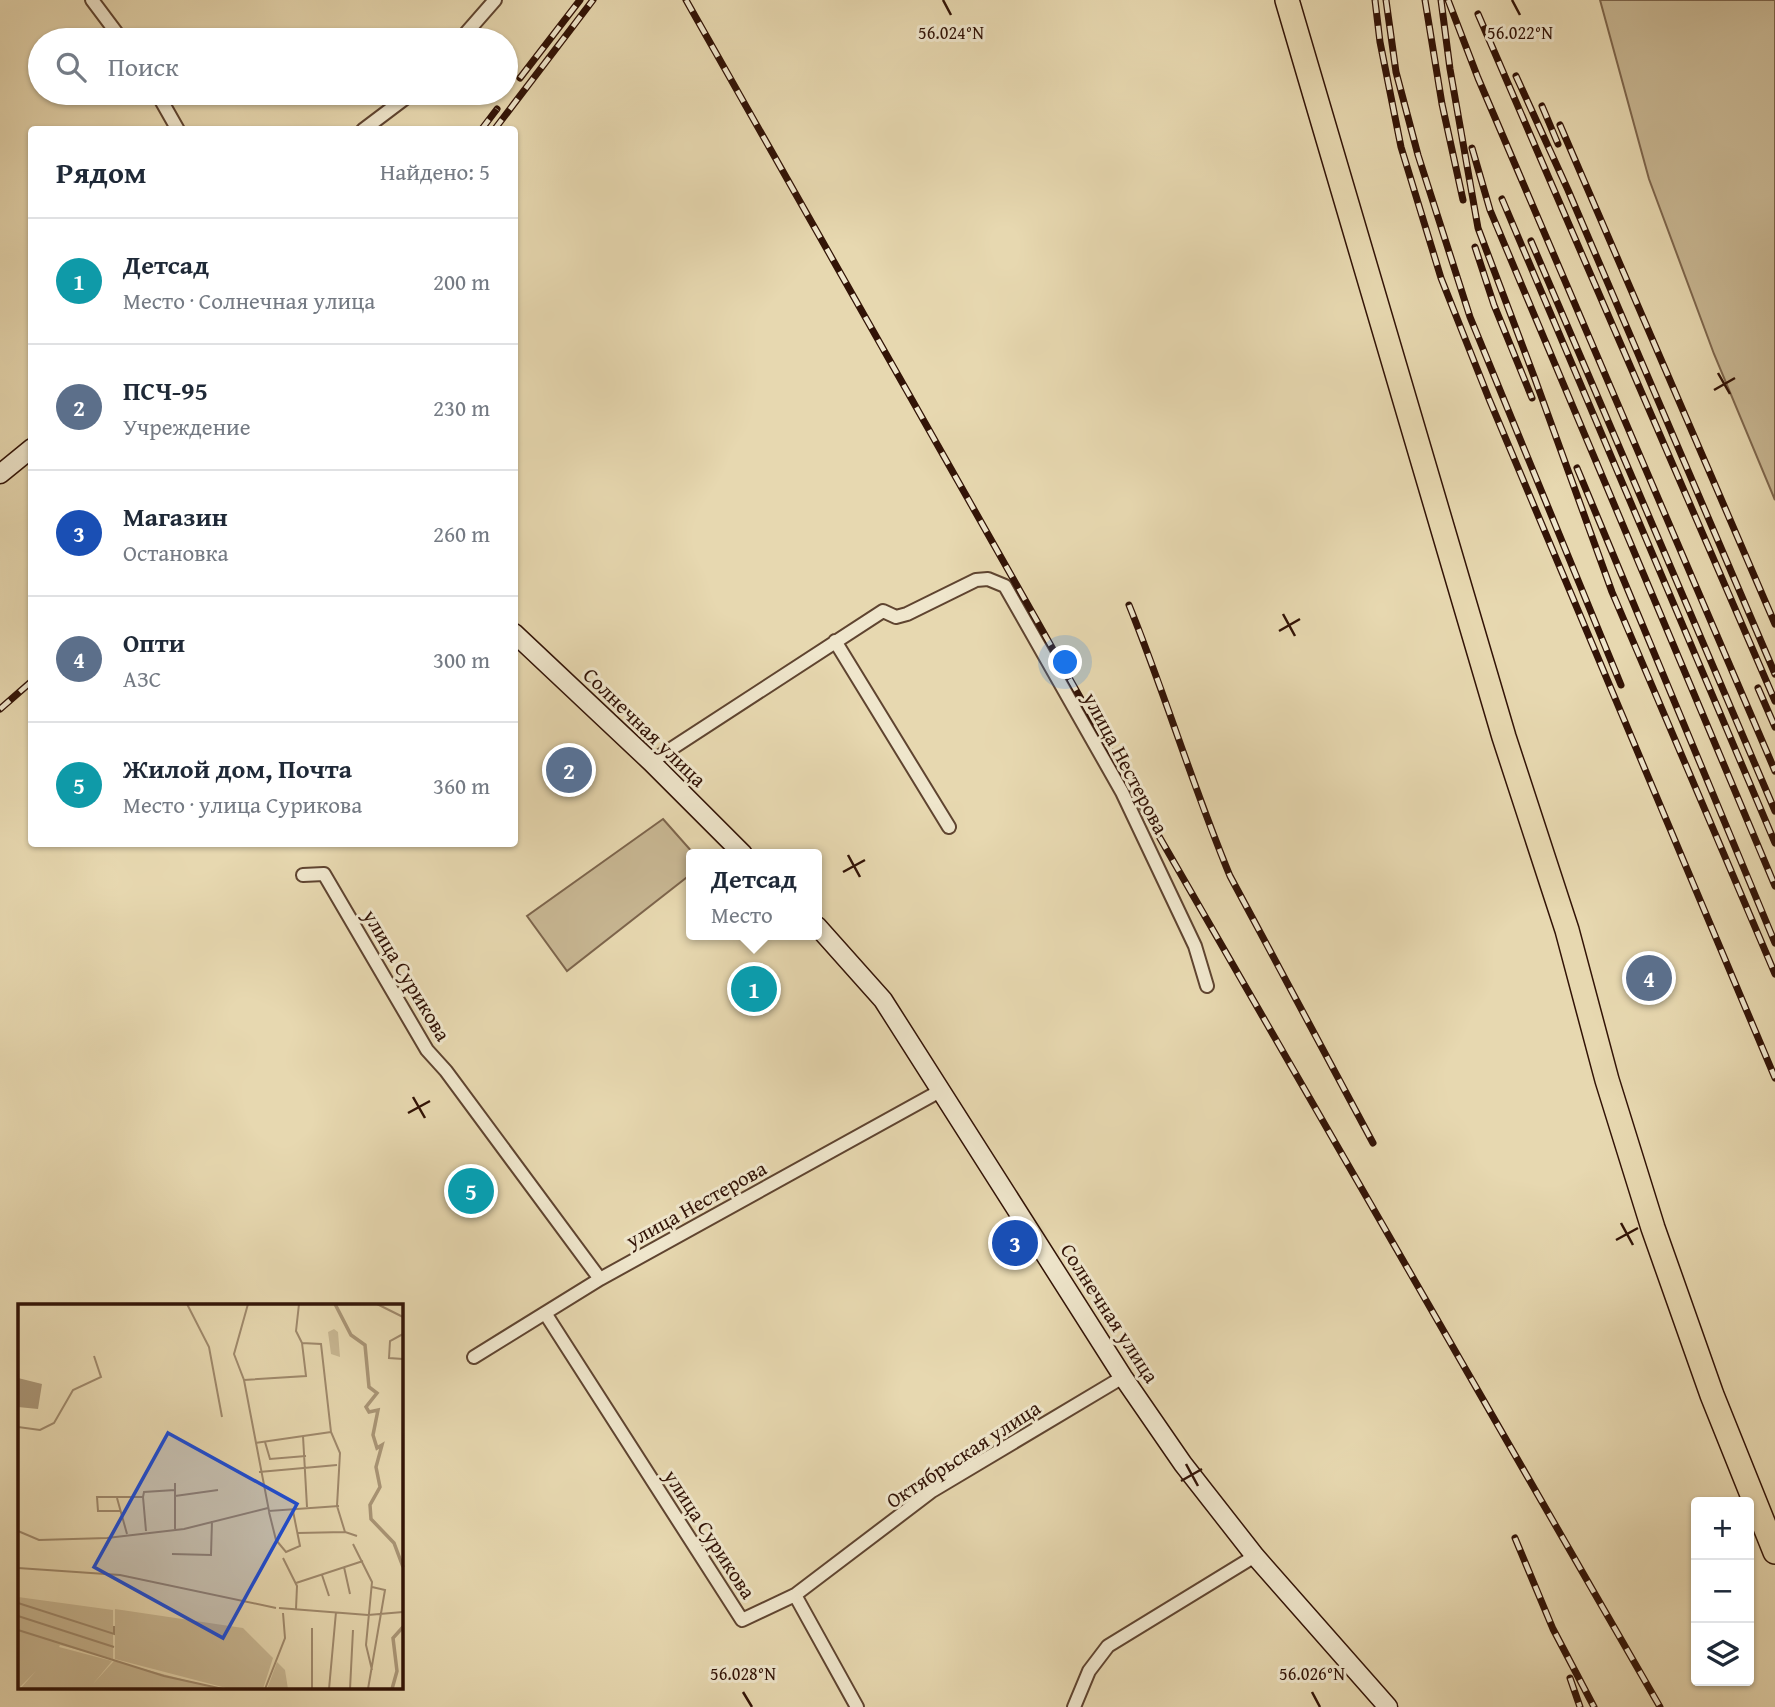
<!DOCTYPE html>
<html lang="ru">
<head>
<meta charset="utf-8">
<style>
  body { margin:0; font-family:"Gentium Book Plus",serif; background:#f6f6f7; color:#1f2937 }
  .controls { position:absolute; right:21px; bottom:21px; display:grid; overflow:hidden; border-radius:7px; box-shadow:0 2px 5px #0004 }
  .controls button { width:63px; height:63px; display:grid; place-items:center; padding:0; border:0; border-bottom:2px solid #e0e1e3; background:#fff; color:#1f2937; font:35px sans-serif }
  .you { position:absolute; left:1066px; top:663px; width:24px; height:24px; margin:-18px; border:5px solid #fff; border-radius:50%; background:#1a73e8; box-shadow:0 0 0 10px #1a73e833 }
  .badge { display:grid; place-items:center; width:46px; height:46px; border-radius:50%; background:#d93025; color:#fff; font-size:23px; font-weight:700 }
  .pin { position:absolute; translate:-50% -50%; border:4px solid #fff; box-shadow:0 2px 7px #0006 }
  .popup { position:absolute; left:686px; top:849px; width:136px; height:91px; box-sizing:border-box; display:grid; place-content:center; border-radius:7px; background:#fff; filter:drop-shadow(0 2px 5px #0005); font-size:23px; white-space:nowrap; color:#747a83 }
  .popup b { font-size:26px; color:#1f2937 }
  .popup::after { content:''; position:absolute; left:50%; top:100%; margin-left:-14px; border:14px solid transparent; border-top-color:#fff }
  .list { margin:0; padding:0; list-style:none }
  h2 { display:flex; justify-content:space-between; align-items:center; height:91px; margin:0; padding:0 28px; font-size:30px }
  h2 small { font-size:23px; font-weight:400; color:#747a83 }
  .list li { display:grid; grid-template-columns:46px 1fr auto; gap:21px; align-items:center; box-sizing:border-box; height:126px; padding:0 28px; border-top:2px solid #e0e1e3 }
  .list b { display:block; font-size:26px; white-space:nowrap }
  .list p { margin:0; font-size:23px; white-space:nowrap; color:#747a83 }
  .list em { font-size:23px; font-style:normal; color:#747a83 }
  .icon { flex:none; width:38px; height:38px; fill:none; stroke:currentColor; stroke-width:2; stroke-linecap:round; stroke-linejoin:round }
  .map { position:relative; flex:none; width:1775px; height:1707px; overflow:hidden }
  .search { position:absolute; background:#fff; box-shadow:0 2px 5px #0004; left:28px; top:28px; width:490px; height:77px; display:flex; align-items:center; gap:18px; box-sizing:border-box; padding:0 24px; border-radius:38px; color:#747a83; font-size:26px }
  .panel { position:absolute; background:#fff; box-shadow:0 2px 5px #0004; left:28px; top:126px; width:490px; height:721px; border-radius:7px }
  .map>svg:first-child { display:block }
  .green { fill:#c8b793; stroke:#7d654c; stroke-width:2 }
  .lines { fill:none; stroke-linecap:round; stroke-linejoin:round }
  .street-casing { stroke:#5f4430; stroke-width:16 }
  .secondary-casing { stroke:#321306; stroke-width:21 }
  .highway-casing { stroke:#321306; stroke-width:26 }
  .street { stroke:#efe6cc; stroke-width:12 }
  .secondary { stroke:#efe6cc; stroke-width:18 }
  .highway { stroke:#e7d8b0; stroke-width:23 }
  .rail-casing { stroke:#321306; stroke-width:7 }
  .rail { stroke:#efe6cc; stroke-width:4.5; stroke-dasharray:13; stroke-linecap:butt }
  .ticks { fill:none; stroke:#321306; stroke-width:2.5 }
  .labels { text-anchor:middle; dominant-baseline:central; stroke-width:6; stroke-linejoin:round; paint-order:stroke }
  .street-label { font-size:21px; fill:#321306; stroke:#efe6cc }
  .inset-river { fill:none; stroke:#a99576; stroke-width:3.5 }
  .inset-road { fill:none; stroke:#9f896c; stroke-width:2 }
  .view { fill:#1d4ed8; fill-opacity:0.15; stroke:#1d4ed8; stroke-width:3.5 }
  .inset-edge { fill:none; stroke:#321306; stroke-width:3.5 }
  .ticks-label { font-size:18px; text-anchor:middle; fill:#321306; stroke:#efe6cc; stroke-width:6; stroke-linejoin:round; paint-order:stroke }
</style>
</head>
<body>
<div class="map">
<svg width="1775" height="1707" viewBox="0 0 1775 1707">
  <rect width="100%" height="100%" fill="#e7d8b0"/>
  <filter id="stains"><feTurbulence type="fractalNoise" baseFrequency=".00286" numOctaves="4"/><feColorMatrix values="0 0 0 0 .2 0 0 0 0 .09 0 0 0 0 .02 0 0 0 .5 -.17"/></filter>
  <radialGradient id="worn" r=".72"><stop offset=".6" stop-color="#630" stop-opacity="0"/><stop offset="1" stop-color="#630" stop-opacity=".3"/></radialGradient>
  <!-- green -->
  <path class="green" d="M 1600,0 L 1775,0 L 1775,500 L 1714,354 L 1649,179 Z
    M 663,819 L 694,854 L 691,854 L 691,874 L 567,971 L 527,916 Z"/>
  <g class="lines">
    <defs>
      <path id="street" d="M 92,0 L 122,40
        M 460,40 L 495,0
        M 157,93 L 178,130
        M 363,130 L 412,93
        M 835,641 L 949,827
        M 651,762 L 883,611 L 896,617 L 907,614 L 976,580 L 988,579 L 1005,586 L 1122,792 L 1195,946 L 1207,986
        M 303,875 L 324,874 L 427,1050 L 446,1071 L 600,1279
        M 545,1313 L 742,1620 L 795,1595 L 857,1707
        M 474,1357 L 600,1279 L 940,1091
        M 795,1595 L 932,1491 L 1123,1377
        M 1074,1707 L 1089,1671 L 1108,1646 L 1255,1556"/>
      <path id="secondary" d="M 0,474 L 32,448
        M 514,633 L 651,762 L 743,854
        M 817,926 L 883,1000 L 1123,1377 L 1183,1464 L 1255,1556 L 1388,1707"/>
      <path id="highway" d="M 1287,0 L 1504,737 L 1567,930 L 1607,1080 L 1653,1228 L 1712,1395 L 1775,1552"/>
    </defs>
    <!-- street casing -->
    <use href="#street" class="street-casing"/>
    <!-- secondary casing -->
    <use href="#secondary" class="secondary-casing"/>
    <!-- highway casing -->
    <use href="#highway" class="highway-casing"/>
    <!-- street -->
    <use href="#street" class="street"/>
    <!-- secondary -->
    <use href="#secondary" class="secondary"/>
    <!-- highway -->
    <use href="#highway" class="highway"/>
    <defs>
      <path id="rail" d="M 686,0 L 1141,805 L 1660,1707
        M 1375,0 L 1380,42 L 1401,147 L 1441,278 L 1489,399 L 1775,1078
        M 1386,0 L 1396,72 L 1418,155 L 1470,317 L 1621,685
        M 1425,0 L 1442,104 L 1463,200
        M 1441,0 L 1450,69 L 1478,228 L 1535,379 L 1612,592 L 1775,974
        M 1448,0 L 1478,78 L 1775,771
        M 1478,14 L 1775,701
        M 1516,76 L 1568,190 L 1775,674
        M 520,78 L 580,0
        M 1542,106 L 1558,144
        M 1560,125 L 1775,624
        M 481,130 L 497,109
        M 494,130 L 593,0
        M 1472,148 L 1490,210 L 1775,886
        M 1502,199 L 1775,843
        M 1531,241 L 1775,811
        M 1475,247 L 1494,305 L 1532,398
        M 1577,468 L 1775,943
        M 1129,605 C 1165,694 1193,787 1230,876 L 1373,1143
        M 1758,688 L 1775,727
        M 0,709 L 32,681
        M 1515,1538 L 1553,1629 L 1594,1707
        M 1570,1678 L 1580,1707"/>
    </defs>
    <!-- rail casing -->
    <use href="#rail" class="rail-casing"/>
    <!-- rail -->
    <use href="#rail" class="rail"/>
  </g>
  <!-- ticks -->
  <path class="ticks" d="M 943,0 L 951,15M 1512,0 L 1520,15M 1718,373 L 1730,394M 1714,390 L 1735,378M 1283,614 L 1295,636M 1279,631 L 1300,619M 848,855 L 860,877M 843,872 L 865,860M 413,1097 L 425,1118M 408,1113 L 430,1101M 1621,1223 L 1633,1245M 1616,1240 L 1638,1228M 1186,1464 L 1198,1486M 1181,1481 L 1202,1469M 743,1692 L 752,1707M 1312,1692 L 1320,1707"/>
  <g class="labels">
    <!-- street labels -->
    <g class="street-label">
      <text transform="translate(645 727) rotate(44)">Солнечная улица</text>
      <text transform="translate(1126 763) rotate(62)">улица Нестерова</text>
      <text transform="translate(407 975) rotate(59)">улица Сурикова</text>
      <text transform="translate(696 1204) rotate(-29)">улица Нестерова</text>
      <text transform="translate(1110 1313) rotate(57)">Солнечная улица</text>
      <text transform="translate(963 1454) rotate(-33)">Октябрьская улица</text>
      <text transform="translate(710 1534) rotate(57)">улица Сурикова</text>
    </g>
  </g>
  <!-- overview -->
  <g transform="translate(18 1304)">
    <rect width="385" height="385" fill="#e7d8b0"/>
    <path d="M 316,25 L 320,28 L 322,53 L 313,50 L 310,28 ZM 0,293 L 95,306 L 95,355 L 42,341 L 41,343 L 94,357 L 75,380 L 96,357 L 201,385 L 2,385 L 18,367 L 0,385 ZM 97,305 L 225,324 L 255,354 L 245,385 L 212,385 L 97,355 ZM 259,358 L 267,366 L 270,385 L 249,385 Z" fill="#c8b793"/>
    <path d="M 0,74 L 24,80 L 20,105 L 0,103 Z" fill="#a99576"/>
    <path class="inset-river" d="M 317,0 L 333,31 L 347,41 L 351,83 L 359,89 L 348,103 L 351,108 L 360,106 L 355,131 L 359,144 L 364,141 L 358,163 L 362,183 L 352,201 L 353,215 L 376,239 L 385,263M 374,385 L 379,367 L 375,334 L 385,323"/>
    <path class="inset-road" d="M 169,0 L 191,43 L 204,113M 230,0 L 216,50 L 226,76 L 251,207 L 321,202M 281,0 L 278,27 L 284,39 L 303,40 L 313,128 L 322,149 L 319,202 L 327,228 L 339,232M 359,0 L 385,13M 385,30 L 372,37 L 371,54 L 385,55M 226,76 L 288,72 L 284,39M 0,123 L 22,126 L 36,119 L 55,86 L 83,73 L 76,52M 285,132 L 289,203M 247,138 L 252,155 L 288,152M 237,139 L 313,128M 241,168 L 319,161M 157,179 L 157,225M 157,192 L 200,186M 125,193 L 128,227M 99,194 L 109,230M 103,207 L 80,207 L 79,193 L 125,193 L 126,188 L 157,186M 251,208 L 258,236 L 268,248 L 282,242 L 275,207M 0,227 L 21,236 L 89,234 L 166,225 L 250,204M 280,229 L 327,228M 335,240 L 354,278 L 348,341 L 354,366M 154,250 L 193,251 L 194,217M 265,254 L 279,282 L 278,305M 326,263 L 332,290M 0,264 L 102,271 L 258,304M 304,271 L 311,292M 278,279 L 345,257M 0,299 L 96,330 L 96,322M 261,304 L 350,311 L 385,308M 0,312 L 96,343M 294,324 L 294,385M 0,326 L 146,372 L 205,385M 247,385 L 267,334 L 265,309M 311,385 L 318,308M 332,385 L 335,326M 350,385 L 367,286 L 354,283"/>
    <path class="view" d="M 150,129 L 279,200 L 205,334 L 76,263 Z"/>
    <rect width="385" height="385" class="inset-edge"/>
  </g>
  <g class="ticks-label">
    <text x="951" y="39">56.024°N</text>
    <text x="1520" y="39">56.022°N</text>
    <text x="743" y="1680">56.028°N</text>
    <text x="1312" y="1680">56.026°N</text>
  </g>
  <rect width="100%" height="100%" filter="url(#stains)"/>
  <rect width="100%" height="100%" fill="url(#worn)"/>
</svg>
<div class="controls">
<button>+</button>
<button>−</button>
<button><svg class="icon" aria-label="layers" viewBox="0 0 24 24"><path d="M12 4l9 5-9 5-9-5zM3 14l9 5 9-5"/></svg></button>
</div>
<div class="you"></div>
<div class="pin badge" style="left:754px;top:989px;background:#0f9aa8">1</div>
<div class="popup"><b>Детсад</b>Место</div>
<div class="pin badge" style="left:569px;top:770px;background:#5c6f8a">2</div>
<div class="pin badge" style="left:1015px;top:1243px;background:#1a4fb4">3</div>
<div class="pin badge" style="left:1649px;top:978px;background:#5c6f8a">4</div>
<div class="pin badge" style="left:471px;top:1191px;background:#0f9aa8">5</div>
<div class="search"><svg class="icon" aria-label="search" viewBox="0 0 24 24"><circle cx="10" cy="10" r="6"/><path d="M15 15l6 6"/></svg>Поиск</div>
<section class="panel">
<h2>Рядом<small>Найдено: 5</small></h2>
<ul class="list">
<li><span class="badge" style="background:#0f9aa8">1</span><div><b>Детсад</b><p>Место · Солнечная улица</p></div><em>200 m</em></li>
<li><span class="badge" style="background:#5c6f8a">2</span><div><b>ПСЧ-95</b><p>Учреждение</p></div><em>230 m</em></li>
<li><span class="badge" style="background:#1a4fb4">3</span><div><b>Магазин</b><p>Остановка</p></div><em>260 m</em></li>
<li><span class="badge" style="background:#5c6f8a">4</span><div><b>Опти</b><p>АЗС</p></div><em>300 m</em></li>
<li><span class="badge" style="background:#0f9aa8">5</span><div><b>Жилой дом, Почта</b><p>Место · улица Сурикова</p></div><em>360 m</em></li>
</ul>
</section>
</div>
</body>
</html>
